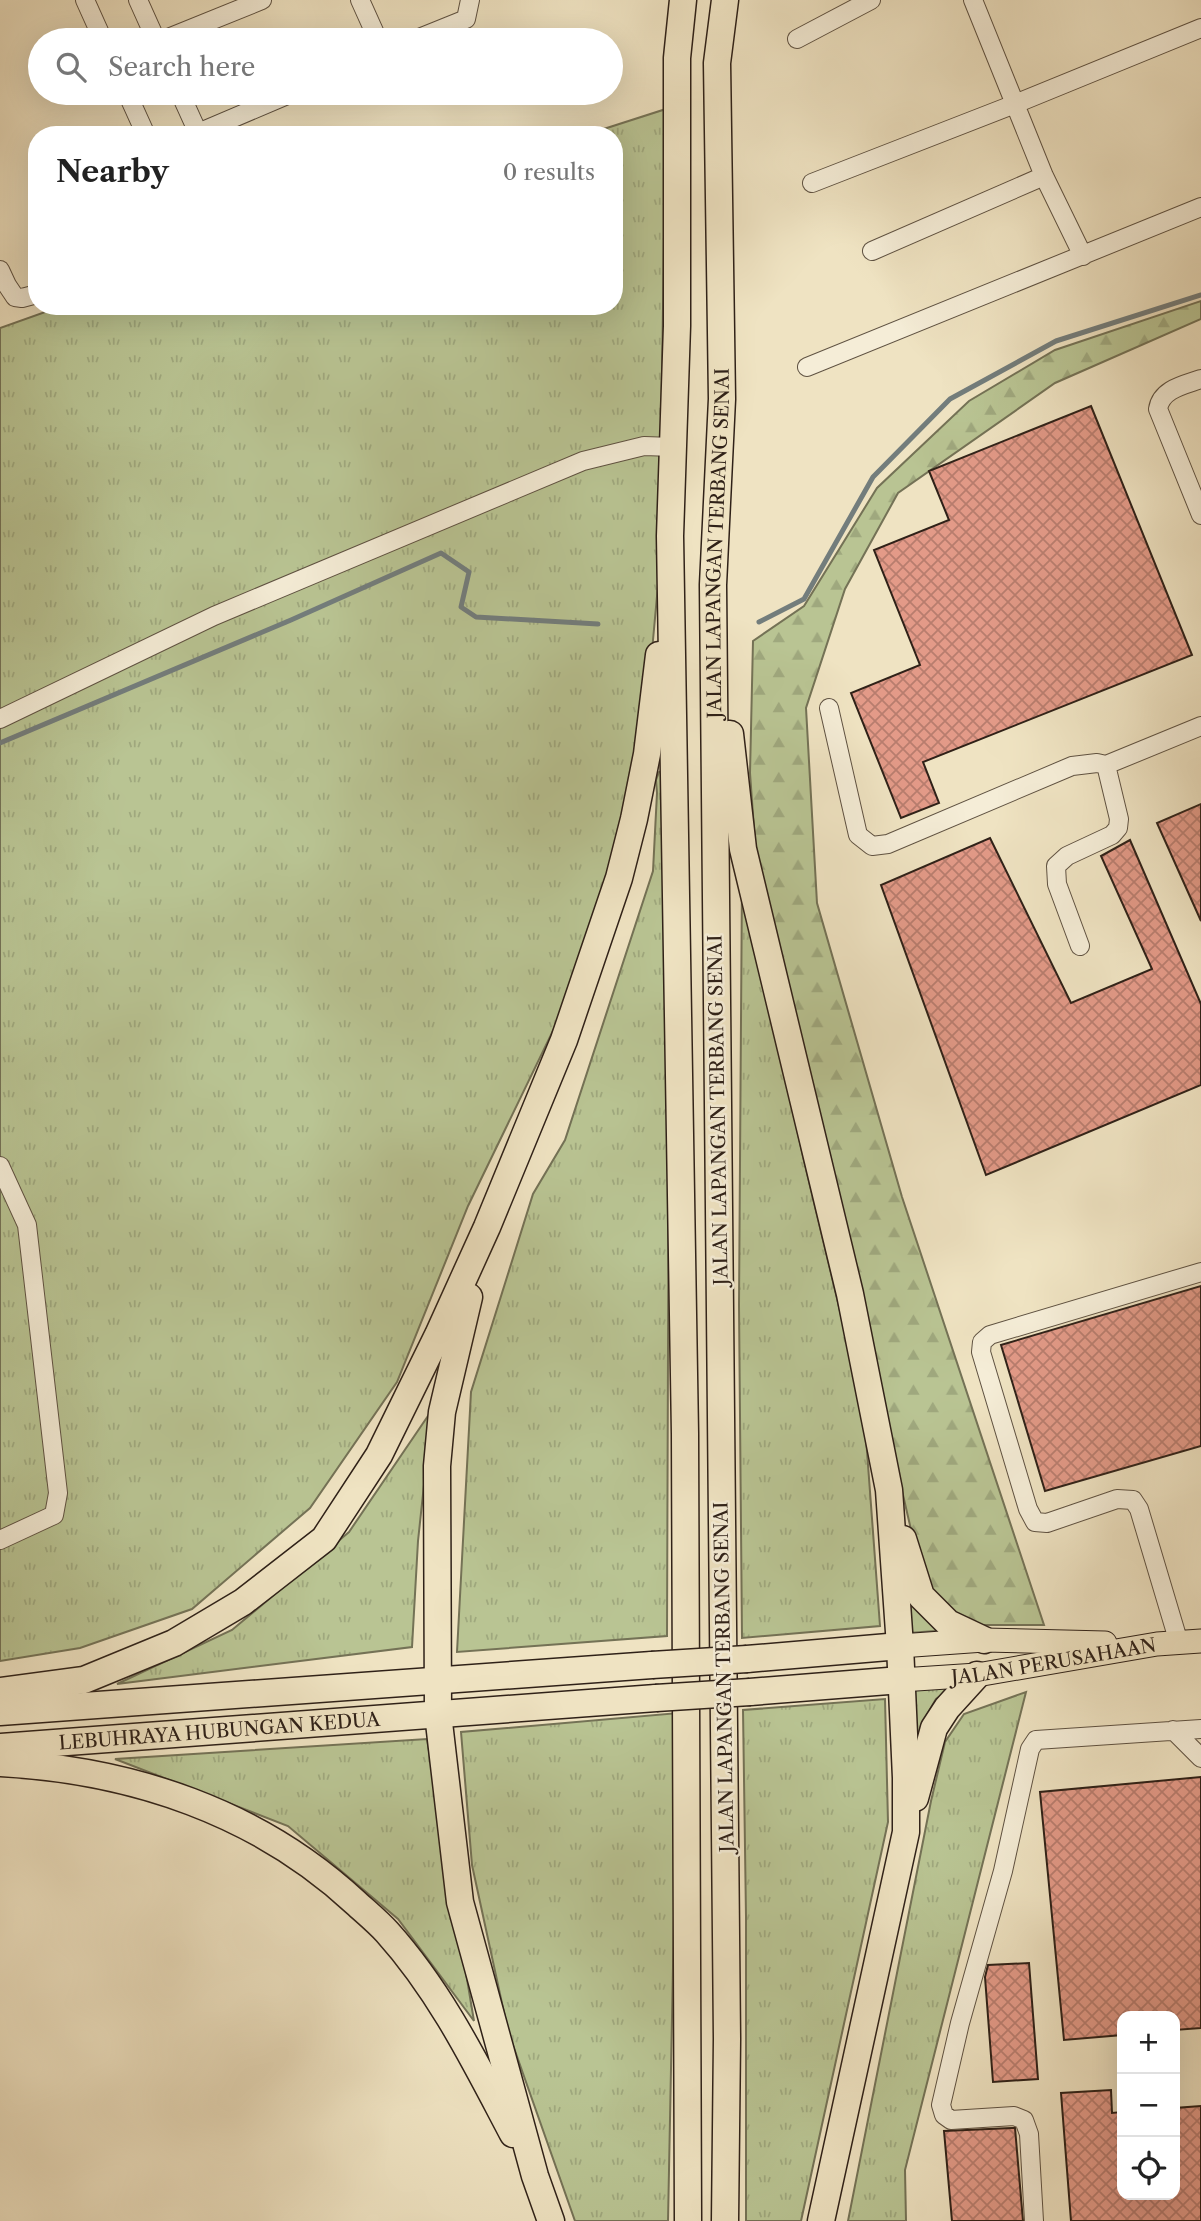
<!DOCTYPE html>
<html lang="en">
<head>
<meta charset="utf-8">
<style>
  body { margin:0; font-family:"Libre Caslon Text",serif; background:#f2f2f2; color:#222 }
  .controls { position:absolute; right:21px; bottom:21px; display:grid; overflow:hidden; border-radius:14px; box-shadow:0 7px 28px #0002 }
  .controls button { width:63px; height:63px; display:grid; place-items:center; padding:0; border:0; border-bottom:2px solid #e0e0e0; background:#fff; color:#222; font:35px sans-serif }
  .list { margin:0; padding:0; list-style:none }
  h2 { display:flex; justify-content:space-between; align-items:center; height:91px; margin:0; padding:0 28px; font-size:30px }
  h2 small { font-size:23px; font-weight:400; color:#767676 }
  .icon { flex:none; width:38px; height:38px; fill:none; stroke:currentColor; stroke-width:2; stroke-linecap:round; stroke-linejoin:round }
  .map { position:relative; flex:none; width:1201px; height:2221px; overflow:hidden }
  .search { position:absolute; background:#fff; box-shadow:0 7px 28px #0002; left:28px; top:28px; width:595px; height:77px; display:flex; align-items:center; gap:18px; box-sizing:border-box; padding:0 24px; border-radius:38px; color:#767676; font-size:26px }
  .panel { position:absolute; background:#fff; box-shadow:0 7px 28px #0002; left:28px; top:126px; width:595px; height:189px; border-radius:28px }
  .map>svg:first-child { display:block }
  .grass { fill:url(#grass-tufts); stroke:#747256; stroke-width:2 }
  .forest { fill:url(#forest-firs); stroke:#747256; stroke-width:2 }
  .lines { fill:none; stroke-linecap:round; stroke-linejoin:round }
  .stream { stroke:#737d7c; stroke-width:5 }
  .building { fill:url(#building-cross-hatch); stroke:#2f2118; stroke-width:2 }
  .minor-casing { stroke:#5f5242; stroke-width:20 }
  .major-casing { stroke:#2f2118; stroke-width:25 }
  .highway-casing { stroke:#2f2118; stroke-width:29 }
  .minor { stroke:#f5edd7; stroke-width:18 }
  .major { stroke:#efe3c2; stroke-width:23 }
  .highway { stroke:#efe3c2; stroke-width:26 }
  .highway-bridge-casing { stroke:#2f2118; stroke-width:29; stroke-linecap:butt }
  .highway-bridge { stroke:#efe3c2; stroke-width:26 }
  .labels { text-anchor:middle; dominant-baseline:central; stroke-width:5; stroke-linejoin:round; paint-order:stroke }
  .street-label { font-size:19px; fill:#2f2118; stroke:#f5edd7 }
</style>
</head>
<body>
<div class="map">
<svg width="1201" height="2221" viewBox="0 0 1201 2221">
  <defs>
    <pattern id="grass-tufts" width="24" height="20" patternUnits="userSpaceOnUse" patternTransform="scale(1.75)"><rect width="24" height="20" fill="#b9c493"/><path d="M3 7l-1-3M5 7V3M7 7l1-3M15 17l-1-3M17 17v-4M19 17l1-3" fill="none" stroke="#9fa87e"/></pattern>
    <pattern id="forest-firs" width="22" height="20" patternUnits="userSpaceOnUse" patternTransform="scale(1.75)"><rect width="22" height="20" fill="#b9c493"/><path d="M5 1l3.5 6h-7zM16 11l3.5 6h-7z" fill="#9fa87e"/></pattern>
    <pattern id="building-cross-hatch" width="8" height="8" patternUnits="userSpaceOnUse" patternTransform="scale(1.75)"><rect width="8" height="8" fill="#e39a88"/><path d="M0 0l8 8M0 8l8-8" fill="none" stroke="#b87d6e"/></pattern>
  </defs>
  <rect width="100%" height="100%" fill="#efe3c2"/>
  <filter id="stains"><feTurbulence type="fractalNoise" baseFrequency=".00286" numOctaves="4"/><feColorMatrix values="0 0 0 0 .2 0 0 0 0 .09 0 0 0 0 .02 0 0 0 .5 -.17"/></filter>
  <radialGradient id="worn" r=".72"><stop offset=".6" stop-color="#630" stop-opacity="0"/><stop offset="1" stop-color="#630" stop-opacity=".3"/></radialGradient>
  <!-- grass -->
  <path class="grass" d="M 666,109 L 659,574 L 644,739 L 579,977 L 468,1206 L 397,1382 L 310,1508 L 192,1609 L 80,1648 L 0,1661 L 0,328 L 62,306 L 614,306 L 614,135 L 585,135 Z
    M 665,770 L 670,780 L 667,1636 L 457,1652 L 471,1392 L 533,1194 L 565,1140 L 653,871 L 657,793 L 656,780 L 659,772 Z
    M 742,878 L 804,1161 L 864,1411 L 880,1626 L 742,1638 L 739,1305 Z
    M 432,1410 L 418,1541 L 412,1647 L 117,1684 L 232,1630 L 349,1532 Z
    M 911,1591 L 948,1630 L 909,1633 Z
    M 958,1684 L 936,1699 L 921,1725 L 910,1771 L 910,1689 Z
    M 1026,1692 L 905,2170 L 906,2221 L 848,2221 L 931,1801 L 945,1742 L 964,1714 Z
    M 885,1699 L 888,1822 L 801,2221 L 746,2221 L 746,1916 L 743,1710 Z
    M 678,1713 L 668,2221 L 575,2221 L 508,2031 L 472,1865 L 461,1732 Z
    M 427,1739 L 474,2021 L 398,1919 L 288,1826 L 115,1759 Z"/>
  <!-- forest -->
  <path class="forest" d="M 1201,301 L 1201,319 L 1055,383 L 898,493 L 845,589 L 806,708 L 817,903 L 902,1197 L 1044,1625 L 967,1625 L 937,1599 L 921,1573 L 756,857 L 750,773 L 753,641 L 804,606 L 877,488 L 969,401 L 1055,350 Z"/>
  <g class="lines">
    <!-- stream -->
    <path class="stream" d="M 759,622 L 804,599 L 873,477 L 950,399 L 1056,341 L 1201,295
      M 0,743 L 291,620 L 441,553 L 469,572 L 461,607 L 476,617 L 598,624"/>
  </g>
  <!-- building -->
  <path class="building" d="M 1091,406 L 1192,655 L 923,762 L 939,803 L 901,818 L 851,693 L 920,665 L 874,550 L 949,520 L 929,471 Z
    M 1201,804 L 1201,921 L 1157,823 Z
    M 990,838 L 1071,1003 L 1152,969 L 1101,856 L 1130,840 L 1201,1004 L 1201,1085 L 986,1175 L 881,885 Z
    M 1201,1286 L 1201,1446 L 1045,1491 L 1001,1345 Z
    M 1201,1777 L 1201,2028 L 1175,2030 L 1175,2016 L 1122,2016 L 1122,2035 L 1064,2040 L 1040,1792 Z
    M 1029,1963 L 1038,2079 L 993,2082 L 985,1977 L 988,1965 Z
    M 1111,2090 L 1112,2113 L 1122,2112 L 1122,2195 L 1175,2195 L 1175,2108 L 1201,2106 L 1201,2221 L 1071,2221 L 1061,2093 Z
    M 1012,2128 L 1015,2128 L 1023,2221 L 952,2221 L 944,2131 Z"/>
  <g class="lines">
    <defs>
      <path id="minor" d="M 85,0 L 103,40
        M 138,0 L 156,40
        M 360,0 L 378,40
        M 973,0 L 1044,176 L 1083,256
        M 797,39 L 871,0
        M 163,40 L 262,0
        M 414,40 L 466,19 L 470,0
        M 127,93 L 146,135
        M 180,93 L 199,135
        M 198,133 L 292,93
        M 812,183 L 1015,104 L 1201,28
        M 872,251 L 1044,176
        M 0,270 L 7,285 L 15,297 L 22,298 L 37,294
        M 807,367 L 1201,207
        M 1201,379 C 1184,385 1161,389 1158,409 L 1201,515
        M 829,708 L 858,835 L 872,846 L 888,844 L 1072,766 L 1097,763 L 1106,765 L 1201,726
        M 0,719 L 214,616 L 583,461 L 644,446 L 673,447
        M 1080,946 L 1057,884 L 1056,866 L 1067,856 L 1112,835 L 1118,828 L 1119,819 L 1106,765
        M 0,1166 L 27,1225 L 58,1493 L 54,1515 L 0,1540
        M 1179,1643 L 1139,1509 L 1133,1500 L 1117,1499 L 1047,1523 L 1035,1522 L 1028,1509 L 981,1352 L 982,1342 L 990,1335 L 1201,1272
        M 1173,1730 L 1201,1758
        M 1034,2221 L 1029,2134 L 1024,2120 L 1014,2116 L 951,2120 L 944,2115 L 941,2105 L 960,2023 L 1003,1871 L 1030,1749 L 1036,1740 L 1201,1729"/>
      <g id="major">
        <path d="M 900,1646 L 984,1640 L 1105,1643"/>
        <path id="s1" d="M 901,1680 L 977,1675 L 1157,1644 L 1201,1641"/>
      </g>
      <g id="highway">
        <path d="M 683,0 L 677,58 L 677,326 L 670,536 L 685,1434 L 688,2221"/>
        <path d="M 730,734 L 743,849 L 850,1294 L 889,1490 L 900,1646 L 906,1778 L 906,1832 L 821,2221"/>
        <path d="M 469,1297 L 442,1412 L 437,1466 L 438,1714 L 460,1902 L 535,2176 L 551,2221"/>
        <path d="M 903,1539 L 921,1596 L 948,1623 L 984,1640"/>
        <path d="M 747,1659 L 900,1646"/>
        <path d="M 0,1691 L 84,1680 L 174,1643 L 243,1602 L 324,1539 L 379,1455 L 438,1335 L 487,1227 L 564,1040 L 619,878 L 634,819 L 647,754 L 659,655"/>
        <path d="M 750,1692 L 901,1680"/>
        <path d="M 0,1712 L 652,1665"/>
        <path id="s2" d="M 0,1747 L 656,1698"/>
        <path d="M 0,1763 C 132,1770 258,1812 356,1903 C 367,1913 378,1922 387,1932 C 441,1992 476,2064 513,2134"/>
        <path d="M 915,1798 L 934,1728 L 947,1708 L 977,1675"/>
        <path id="s3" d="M 725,2221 L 727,2039 L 713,585 L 722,399 L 717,63 L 725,0"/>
      </g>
    </defs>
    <!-- minor casing -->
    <use href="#minor" class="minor-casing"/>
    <!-- major casing -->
    <use href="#major" class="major-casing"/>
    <!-- highway casing -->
    <use href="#highway" class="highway-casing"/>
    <!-- minor -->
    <use href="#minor" class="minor"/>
    <!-- major -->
    <use href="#major" class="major"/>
    <!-- highway -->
    <use href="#highway" class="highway"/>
    <defs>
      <path id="highway-bridge" d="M 652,1665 L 747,1659
        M 656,1698 L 750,1692"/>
    </defs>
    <!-- highway-bridge casing -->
    <use href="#highway-bridge" class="highway-bridge-casing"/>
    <!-- highway-bridge -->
    <use href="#highway-bridge" class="highway-bridge"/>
  </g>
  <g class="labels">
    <!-- street labels -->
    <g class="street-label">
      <text stroke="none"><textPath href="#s3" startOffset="1678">JALAN LAPANGAN TERBANG SENAI</textPath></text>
      <text transform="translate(718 1110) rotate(-91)">JALAN LAPANGAN TERBANG SENAI</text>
      <text stroke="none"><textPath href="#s1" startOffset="154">JALAN PERUSAHAAN</textPath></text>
      <text transform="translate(724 1677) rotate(-91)">JALAN LAPANGAN TERBANG SENAI</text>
      <text stroke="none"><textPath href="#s2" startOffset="220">LEBUHRAYA HUBUNGAN KEDUA</textPath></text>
    </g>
  </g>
  <rect width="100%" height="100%" filter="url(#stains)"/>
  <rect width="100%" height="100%" fill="url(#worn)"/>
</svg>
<div class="controls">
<button>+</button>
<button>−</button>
<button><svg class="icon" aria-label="locate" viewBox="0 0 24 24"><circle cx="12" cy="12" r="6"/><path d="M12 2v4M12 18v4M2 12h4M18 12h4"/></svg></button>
</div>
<div class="search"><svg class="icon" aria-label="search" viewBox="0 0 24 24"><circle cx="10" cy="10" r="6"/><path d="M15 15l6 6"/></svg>Search here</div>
<section class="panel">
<h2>Nearby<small>0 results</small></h2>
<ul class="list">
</ul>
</section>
</div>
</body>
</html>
